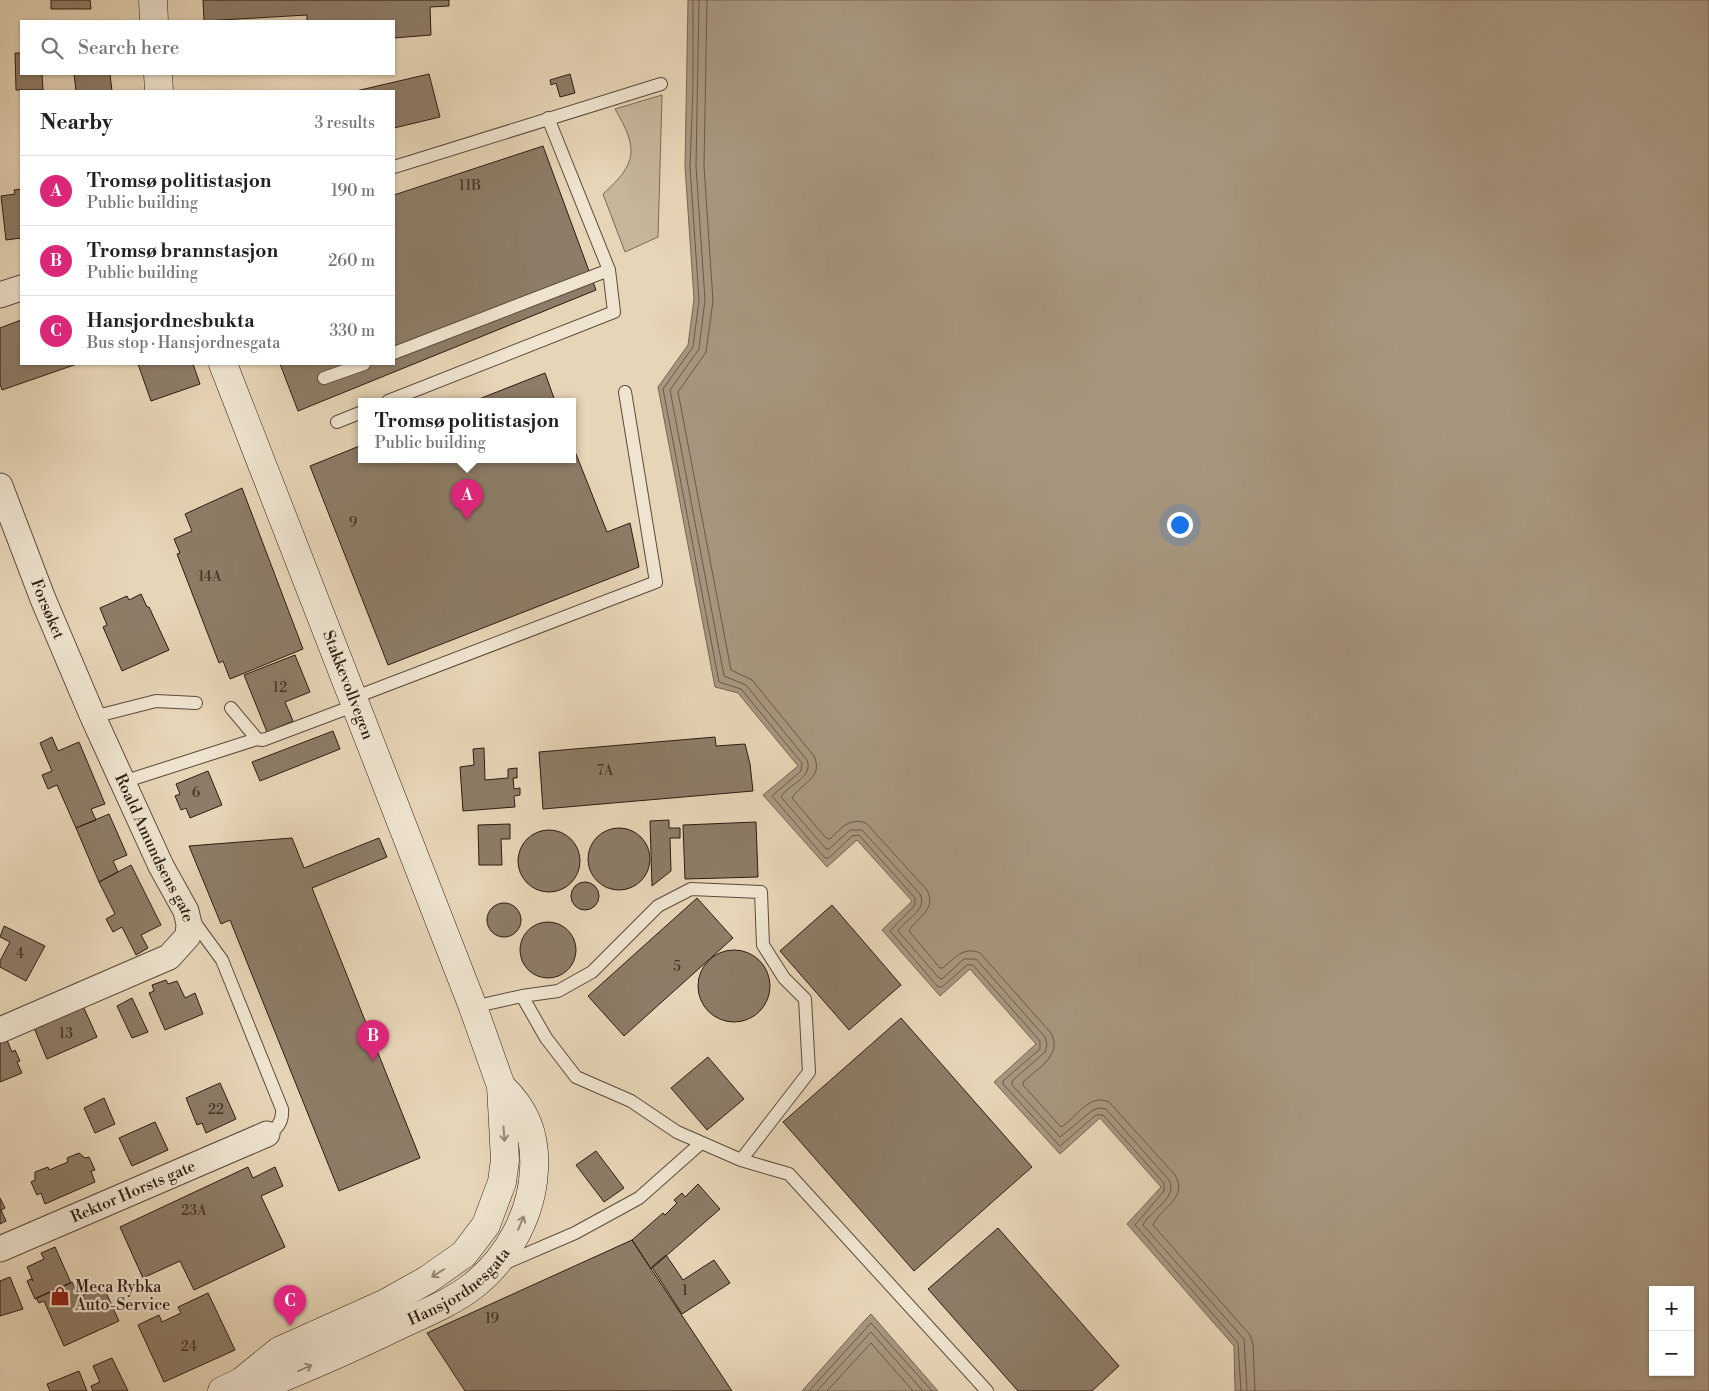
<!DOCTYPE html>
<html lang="en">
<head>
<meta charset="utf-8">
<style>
  body { margin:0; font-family:"Libre Bodoni",serif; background:#f6f6f6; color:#202124 }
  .controls { position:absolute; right:15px; bottom:15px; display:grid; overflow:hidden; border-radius:0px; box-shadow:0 1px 4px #0004 }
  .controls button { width:45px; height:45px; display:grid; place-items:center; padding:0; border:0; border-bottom:1px solid #e0e0e0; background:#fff; color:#202124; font:25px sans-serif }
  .you { position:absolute; left:1179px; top:524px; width:18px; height:18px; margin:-12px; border:4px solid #fff; border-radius:50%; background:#1a73e8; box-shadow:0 0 0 8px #1a73e833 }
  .badge { display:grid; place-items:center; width:32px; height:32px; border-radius:50%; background:#db2777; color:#fff; font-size:16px; font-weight:700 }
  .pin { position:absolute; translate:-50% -41px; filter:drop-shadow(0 1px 2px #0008) }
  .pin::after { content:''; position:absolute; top:26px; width:18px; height:15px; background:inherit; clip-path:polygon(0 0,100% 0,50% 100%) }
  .popup { position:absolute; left:358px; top:398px; width:218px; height:65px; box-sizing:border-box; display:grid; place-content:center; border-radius:0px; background:#fff; filter:drop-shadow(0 1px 4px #0005); font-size:16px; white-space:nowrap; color:#757577 }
  .popup b { font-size:19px; color:#202124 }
  .popup::after { content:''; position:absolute; left:50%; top:100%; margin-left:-10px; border:10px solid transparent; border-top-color:#fff }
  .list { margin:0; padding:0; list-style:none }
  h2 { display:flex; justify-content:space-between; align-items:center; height:65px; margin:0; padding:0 20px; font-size:21px }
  h2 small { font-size:16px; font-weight:400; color:#757577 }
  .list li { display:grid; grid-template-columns:32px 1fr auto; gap:15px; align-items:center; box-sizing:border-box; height:70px; padding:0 20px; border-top:1px solid #e0e0e0 }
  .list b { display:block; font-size:19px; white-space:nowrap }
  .list p { margin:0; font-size:16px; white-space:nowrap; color:#757577 }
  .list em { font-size:16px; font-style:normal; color:#757577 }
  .icon { flex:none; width:28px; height:28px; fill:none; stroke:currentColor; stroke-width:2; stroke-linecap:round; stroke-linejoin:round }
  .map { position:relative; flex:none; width:1709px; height:1391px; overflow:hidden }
  .search { position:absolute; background:#fff; box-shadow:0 1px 4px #0004; left:20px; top:20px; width:375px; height:55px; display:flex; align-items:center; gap:12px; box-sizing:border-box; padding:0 18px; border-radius:0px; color:#757577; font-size:19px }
  .panel { position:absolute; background:#fff; box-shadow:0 1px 4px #0004; left:20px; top:90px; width:375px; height:275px; border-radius:0px }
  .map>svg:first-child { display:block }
  .green { fill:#c7b69b; stroke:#7a6956 }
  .water { fill:#a7967f; stroke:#766553; fill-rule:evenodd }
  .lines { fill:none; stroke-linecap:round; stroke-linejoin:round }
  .shore { stroke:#6a5948; stroke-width:1 }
  .building { fill:#8d7c67; stroke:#2c1c11 }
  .lane-casing { stroke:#5b4a3a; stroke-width:14 }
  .street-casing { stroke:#5b4a3a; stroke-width:27 }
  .secondary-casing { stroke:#2c1c11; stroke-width:29 }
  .lane { stroke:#efe4d0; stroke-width:12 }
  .street { stroke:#efe4d0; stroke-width:25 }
  .secondary { stroke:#efe4d0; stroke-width:28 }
  .oneway { stroke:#978a7a }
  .labels { text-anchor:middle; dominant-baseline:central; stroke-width:4.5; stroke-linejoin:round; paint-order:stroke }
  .number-label { font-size:14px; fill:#443426 }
  .street-label { font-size:16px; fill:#2c1c11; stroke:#efe4d0 }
  .poi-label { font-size:16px; fill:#2c1c11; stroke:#efe4d0; text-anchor:start }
</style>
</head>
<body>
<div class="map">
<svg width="1709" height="1391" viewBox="0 0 1709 1391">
  <rect width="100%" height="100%" fill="#e7d5b7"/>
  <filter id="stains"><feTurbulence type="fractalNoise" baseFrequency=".004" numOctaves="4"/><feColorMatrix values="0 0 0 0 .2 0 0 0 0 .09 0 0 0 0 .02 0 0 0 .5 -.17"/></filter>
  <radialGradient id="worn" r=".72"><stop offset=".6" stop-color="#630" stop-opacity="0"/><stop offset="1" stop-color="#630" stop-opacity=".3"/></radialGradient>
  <!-- green -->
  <path class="green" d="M 662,95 L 658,237 L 625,252 L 603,194 C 638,163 638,148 615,109 Z"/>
  <!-- water -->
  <path class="water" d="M 688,0 L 1709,0 L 1709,1391 L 1235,1391 L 1234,1346 L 1127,1224 L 1161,1187 L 1100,1118 L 1060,1154 L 994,1082 L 1036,1044 L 970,969 L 940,996 L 882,930 L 912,901 L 857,840 L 827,867 L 763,795 L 798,766 L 738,693 L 715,687 L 658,387 L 688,345 L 694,299 L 685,167 ZM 1653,1290 L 1690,1290 L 1690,1372 L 1653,1372 Z
    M 871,1314 L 938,1391 L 802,1391 L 864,1321 Z"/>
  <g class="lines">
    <!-- shore -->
    <path class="shore" d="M 693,0 L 693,88 L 690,167 L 699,300 L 693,347 L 663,389 L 719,682 L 741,689 L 802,763 L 801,771 L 772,796 L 825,858 L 829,858 L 852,836 L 859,835 L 915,898 L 915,905 L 890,931 L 938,987 L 942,987 L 967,965 L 973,965 L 1040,1041 L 1040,1049 L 1003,1081 L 1003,1084 L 1060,1146 L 1096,1115 L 1103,1115 L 1164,1183 L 1164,1191 L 1135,1225 L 1238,1343 L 1241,1391
      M 699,0 L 696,166 L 705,300 L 699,349 L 670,390 L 724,676 L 746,685 L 807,760 C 814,778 788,784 781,797 L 826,849 L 829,849 L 850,830 L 862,830 L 920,894 C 928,911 905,919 898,931 L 939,978 L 942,979 L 964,959 L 976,959 L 1045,1037 L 1047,1044 L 1045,1052 L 1012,1081 L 1012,1085 L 1060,1137 L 1093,1110 L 1099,1108 L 1106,1109 L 1169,1180 C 1179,1198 1149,1211 1143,1225 L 1244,1339 L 1247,1391
      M 707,0 L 704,166 L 713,301 L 706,352 L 678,392 L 731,670 L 752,680 L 814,756 C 824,778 801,783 792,798 L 826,838 L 830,839 C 841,828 850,817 866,823 L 927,890 C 937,910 917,917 909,931 L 940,968 L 943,968 C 954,958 964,946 980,953 L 1051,1033 C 1063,1055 1037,1069 1023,1082 L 1023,1085 L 1061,1127 C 1077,1118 1088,1093 1109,1102 L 1175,1175 C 1189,1198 1160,1208 1153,1225 L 1250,1335 L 1253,1344 L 1255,1391
      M 809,1391 L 871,1323 L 932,1391
      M 817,1391 L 871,1332 L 923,1391
      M 827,1391 L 871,1343 L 913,1391"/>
  </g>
  <!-- building -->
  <path class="building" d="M 51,0 L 90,0 L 91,9 L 51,9 Z
    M 203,0 L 449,0 L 449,6 L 430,7 L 431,35 L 394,38 L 394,21 L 307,21 L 307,15 L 204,21 Z
    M 15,53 L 21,53 L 21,74 L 42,74 L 43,90 L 16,90 Z
    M 74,74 L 110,74 L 112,91 L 76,91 Z
    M 429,74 L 440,117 L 394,128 L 394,91 L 356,91 Z
    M 570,74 L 575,93 L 560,97 L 556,83 L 551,85 L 550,80 Z
    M 543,146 L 596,290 L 298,411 L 280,364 L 394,364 L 394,195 Z
    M 21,189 L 21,238 L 6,240 L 1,196 L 15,194 L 14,190 Z
    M 21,320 L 21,364 L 77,364 L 2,390 L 0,384 L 0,328 Z
    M 138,364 L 193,364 L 200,384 L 151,401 Z
    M 545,373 L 555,401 L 474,401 Z
    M 572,444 L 607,532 L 630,523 L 639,567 L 388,665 L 310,466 L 362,445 L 362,459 L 572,459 Z
    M 242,488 L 303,649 L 230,679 L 223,661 L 219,663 L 177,554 L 180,553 L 174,539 L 192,531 L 185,514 Z
    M 141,594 L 147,607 L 149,607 L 169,650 L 122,671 L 103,627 L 107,625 L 100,608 L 127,596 L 129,600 Z
    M 295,655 L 310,692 L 285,702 L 293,721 L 267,732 L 244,675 Z
    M 333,731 L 340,749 L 260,781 L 252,762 Z
    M 52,737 L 58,751 L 79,742 L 105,804 L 91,809 L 96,820 L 76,828 L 57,785 L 48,789 L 42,775 L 52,771 L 40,743 Z
    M 715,737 L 716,746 L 745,744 L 750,764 L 753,791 L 543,809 L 539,752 Z
    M 484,748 L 485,780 L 508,778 L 508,769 L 517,768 L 517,778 L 513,778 L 514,789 L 520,788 L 520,795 L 514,796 L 515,807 L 463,811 L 460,767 L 474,765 L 473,749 Z
    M 208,771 L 222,805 L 190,818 L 186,808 L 181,810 L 175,796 L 180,794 L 176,784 Z
    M 109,814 L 127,855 L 113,861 L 118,872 L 99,882 L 76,828 Z
    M 669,820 L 669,828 L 680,828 L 680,838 L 670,838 L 671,871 L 652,886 L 650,821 Z
    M 756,822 L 758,877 L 685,879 L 683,825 Z
    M 510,824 L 510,839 L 501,839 L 502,865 L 479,865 L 478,825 Z
    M588 859a31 31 0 1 1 62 0a31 31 0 1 1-62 0Z
    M518 861a31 31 0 1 1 62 0a31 31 0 1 1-62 0Z
    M 292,838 L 304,868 L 379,838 L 387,857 L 312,888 L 420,1158 L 339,1191 L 230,920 L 221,924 L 189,846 Z
    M 131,865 L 161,925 L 141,935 L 148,948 L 136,955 L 122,927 L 113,932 L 106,919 L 115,914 L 99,882 Z
    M571 896a14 14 0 1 1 28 0a14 14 0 1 1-28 0Z
    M 697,898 L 733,938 L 624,1036 L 588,996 Z
    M487 920a17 17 0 1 1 34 0a17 17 0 1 1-34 0Z
    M 832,905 L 901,985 L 849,1030 L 780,951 Z
    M520 950a28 28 0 1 1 56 0a28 28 0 1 1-56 0Z
    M 4,926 L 45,946 L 26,981 L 0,967 L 0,961 L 10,942 L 0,937 Z
    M698 986a36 36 0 1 1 72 0a36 36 0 1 1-72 0Z
    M 166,980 L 168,984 L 177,981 L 185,998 L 195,993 L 203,1014 L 165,1030 L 149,993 L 154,991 L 152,985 Z
    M 132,998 L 148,1032 L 132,1038 L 117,1006 Z
    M 83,1006 L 97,1037 L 47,1059 L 34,1028 Z
    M 901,1018 L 1032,1167 L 914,1271 L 783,1122 Z
    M 7,1040 L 12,1052 L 15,1050 L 20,1061 L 17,1062 L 22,1073 L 0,1082 L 0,1043 Z
    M 708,1057 L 744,1099 L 707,1130 L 671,1088 Z
    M 220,1083 L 236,1119 L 206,1133 L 202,1123 L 197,1125 L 186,1098 Z
    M 104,1098 L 115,1124 L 95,1133 L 84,1108 Z
    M 155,1122 L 168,1150 L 132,1166 L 119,1138 Z
    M 596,1151 L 624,1188 L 604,1202 L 576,1165 Z
    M 79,1153 L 85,1158 L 89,1157 L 95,1170 L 91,1171 L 95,1182 L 45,1204 L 41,1193 L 37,1195 L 31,1182 L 35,1180 L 35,1172 L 48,1167 L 49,1170 L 68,1162 L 67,1158 Z
    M 248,1167 L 253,1178 L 275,1167 L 283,1186 L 261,1196 L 285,1247 L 194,1290 L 180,1261 L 143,1278 L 120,1227 Z
    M 698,1184 L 720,1209 L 651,1269 L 632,1240 L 663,1213 L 665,1215 L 677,1203 L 674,1200 L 682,1193 L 685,1197 Z
    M 0,1198 L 5,1208 L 1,1210 L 6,1221 L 0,1224 Z
    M 998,1228 L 1119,1366 L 1092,1391 L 1018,1391 L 928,1289 Z
    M 632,1240 L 732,1391 L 465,1391 L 427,1333 Z
    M 55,1247 L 71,1283 L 35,1299 L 27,1281 L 31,1279 L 33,1281 L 27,1267 L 44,1259 L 41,1253 Z
    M 666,1255 L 683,1280 L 714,1260 L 730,1283 L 682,1314 L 652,1267 Z
    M 10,1277 L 23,1309 L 0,1316 L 0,1281 Z
    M 72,1282 L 79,1297 L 103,1286 L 119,1321 L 64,1346 L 44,1301 L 39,1303 L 36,1298 Z
    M 208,1293 L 235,1350 L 164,1382 L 138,1325 L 159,1315 L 162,1322 L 181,1313 L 178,1307 Z
    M 112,1358 L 128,1391 L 93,1391 L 91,1386 L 100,1382 L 93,1366 Z
    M 79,1371 L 87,1391 L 50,1391 L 47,1384 Z"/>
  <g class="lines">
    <defs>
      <path id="lane" d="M 394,167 L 661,84
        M 394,353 L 609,270 L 548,118
        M 324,378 L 364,364
        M 388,401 L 614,312 L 609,270
        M 337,422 L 362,412
        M 353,698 L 656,582 L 625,392
        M 231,708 L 257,739 L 263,740 L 356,705
        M 93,717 L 156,701 L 196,703
        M 123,782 L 257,739
        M 192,919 L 222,960 L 282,1109 C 283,1121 278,1129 267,1134
        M 522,996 L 558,991 L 592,972 L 658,906 L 691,889 L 761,892 L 763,945 L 784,978 L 805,999 L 809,1072 L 741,1160
        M 473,1007 L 522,996 L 546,1038 L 576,1077 L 631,1101 L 677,1132 L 741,1160 L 789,1174 L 987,1391
        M 503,1264 L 575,1233 L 639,1198 L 701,1143"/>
      <g id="street">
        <path d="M 0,295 L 21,288"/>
        <path id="s1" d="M 0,486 L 43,599 L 93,717 L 161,866 L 186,911 L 189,924 L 188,936 L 169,957 L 0,1030"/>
        <path id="s2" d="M 0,1249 L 267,1134"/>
      </g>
      <g id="secondary">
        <path d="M 153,0 L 154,21"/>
        <path d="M 158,74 L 159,91"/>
        <path id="s3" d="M 241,1382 L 269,1382 L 279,1379 C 321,1362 363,1343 404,1323 C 428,1312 454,1301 474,1285 C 508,1258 532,1214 534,1170 C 536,1135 526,1110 501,1086"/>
        <path d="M 222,1391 L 241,1382 L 279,1351 L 386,1303 L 427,1280 L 464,1254 L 486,1225 L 502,1182 L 505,1160 L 501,1086 L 473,1007 L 223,364"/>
      </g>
    </defs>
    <!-- lane casing -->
    <use href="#lane" class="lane-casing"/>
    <!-- street casing -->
    <use href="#street" class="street-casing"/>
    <!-- secondary casing -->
    <use href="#secondary" class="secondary-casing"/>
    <!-- lane -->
    <use href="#lane" class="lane"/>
    <!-- street -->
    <use href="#street" class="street"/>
    <!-- secondary -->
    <use href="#secondary" class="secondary"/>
  </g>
  <!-- one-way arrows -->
  <defs><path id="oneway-shaft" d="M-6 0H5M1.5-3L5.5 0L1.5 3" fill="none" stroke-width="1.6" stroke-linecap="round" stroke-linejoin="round" transform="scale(1.25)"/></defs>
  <g class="oneway">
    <use href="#oneway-shaft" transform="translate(504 1134) rotate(86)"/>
    <use href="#oneway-shaft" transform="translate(521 1223) rotate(-67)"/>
    <use href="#oneway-shaft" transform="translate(438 1273) rotate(148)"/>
    <use href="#oneway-shaft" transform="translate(305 1368) rotate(-24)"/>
  </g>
  <!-- icons -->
  <defs>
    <symbol id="shop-bare" viewBox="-9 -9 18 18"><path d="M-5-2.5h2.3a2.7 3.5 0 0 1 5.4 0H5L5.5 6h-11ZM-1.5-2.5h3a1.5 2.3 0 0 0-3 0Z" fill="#8f2418" stroke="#efe4d0" stroke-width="2.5" paint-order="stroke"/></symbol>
  </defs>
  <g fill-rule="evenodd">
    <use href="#shop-bare" x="46" y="1282" width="28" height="28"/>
  </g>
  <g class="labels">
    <!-- number labels -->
    <g class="number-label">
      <text x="470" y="186">11B</text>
      <text x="353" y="523">9</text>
      <text x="210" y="577">14A</text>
      <text x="280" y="688">12</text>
      <text x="605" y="771">7A</text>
      <text x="196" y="793">6</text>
      <text x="20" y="954">4</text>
      <text x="677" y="967">5</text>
      <text x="66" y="1034">13</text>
      <text x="216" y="1110">22</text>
      <text x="194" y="1211">23A</text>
      <text x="685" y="1291">1</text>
      <text x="492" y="1319">19</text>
      <text x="189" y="1347">24</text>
    </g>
    <!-- street labels -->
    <g class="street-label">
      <text stroke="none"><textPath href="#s1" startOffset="132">Forsøket</textPath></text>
      <text transform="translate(348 685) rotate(69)">Stakkevollvegen</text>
      <text stroke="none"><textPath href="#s1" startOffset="394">Roald Amundsens gate</textPath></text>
      <text stroke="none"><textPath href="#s2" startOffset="145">Rektor Horsts gate</textPath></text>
      <text stroke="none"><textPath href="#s3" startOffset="242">Hansjordnesgata</textPath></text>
    </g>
    <!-- poi labels -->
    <g class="poi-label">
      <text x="75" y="1287">Meca Rybka<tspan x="75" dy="18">Auto-Service</tspan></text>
    </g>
  </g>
  <rect width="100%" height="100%" filter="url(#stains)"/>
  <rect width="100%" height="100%" fill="url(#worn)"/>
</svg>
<div class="controls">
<button>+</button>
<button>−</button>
</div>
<div class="you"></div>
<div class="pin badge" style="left:467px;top:520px">A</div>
<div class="popup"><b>Tromsø politistasjon</b>Public building</div>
<div class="pin badge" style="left:373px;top:1061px">B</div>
<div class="pin badge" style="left:290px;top:1326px">C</div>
<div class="search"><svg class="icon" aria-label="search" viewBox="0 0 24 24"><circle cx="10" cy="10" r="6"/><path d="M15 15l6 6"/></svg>Search here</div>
<section class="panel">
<h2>Nearby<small>3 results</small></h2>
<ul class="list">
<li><span class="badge">A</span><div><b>Tromsø politistasjon</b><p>Public building</p></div><em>190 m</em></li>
<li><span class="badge">B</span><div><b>Tromsø brannstasjon</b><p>Public building</p></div><em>260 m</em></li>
<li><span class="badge">C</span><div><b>Hansjordnesbukta</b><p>Bus stop · Hansjordnesgata</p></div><em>330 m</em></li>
</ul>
</section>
</div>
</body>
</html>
